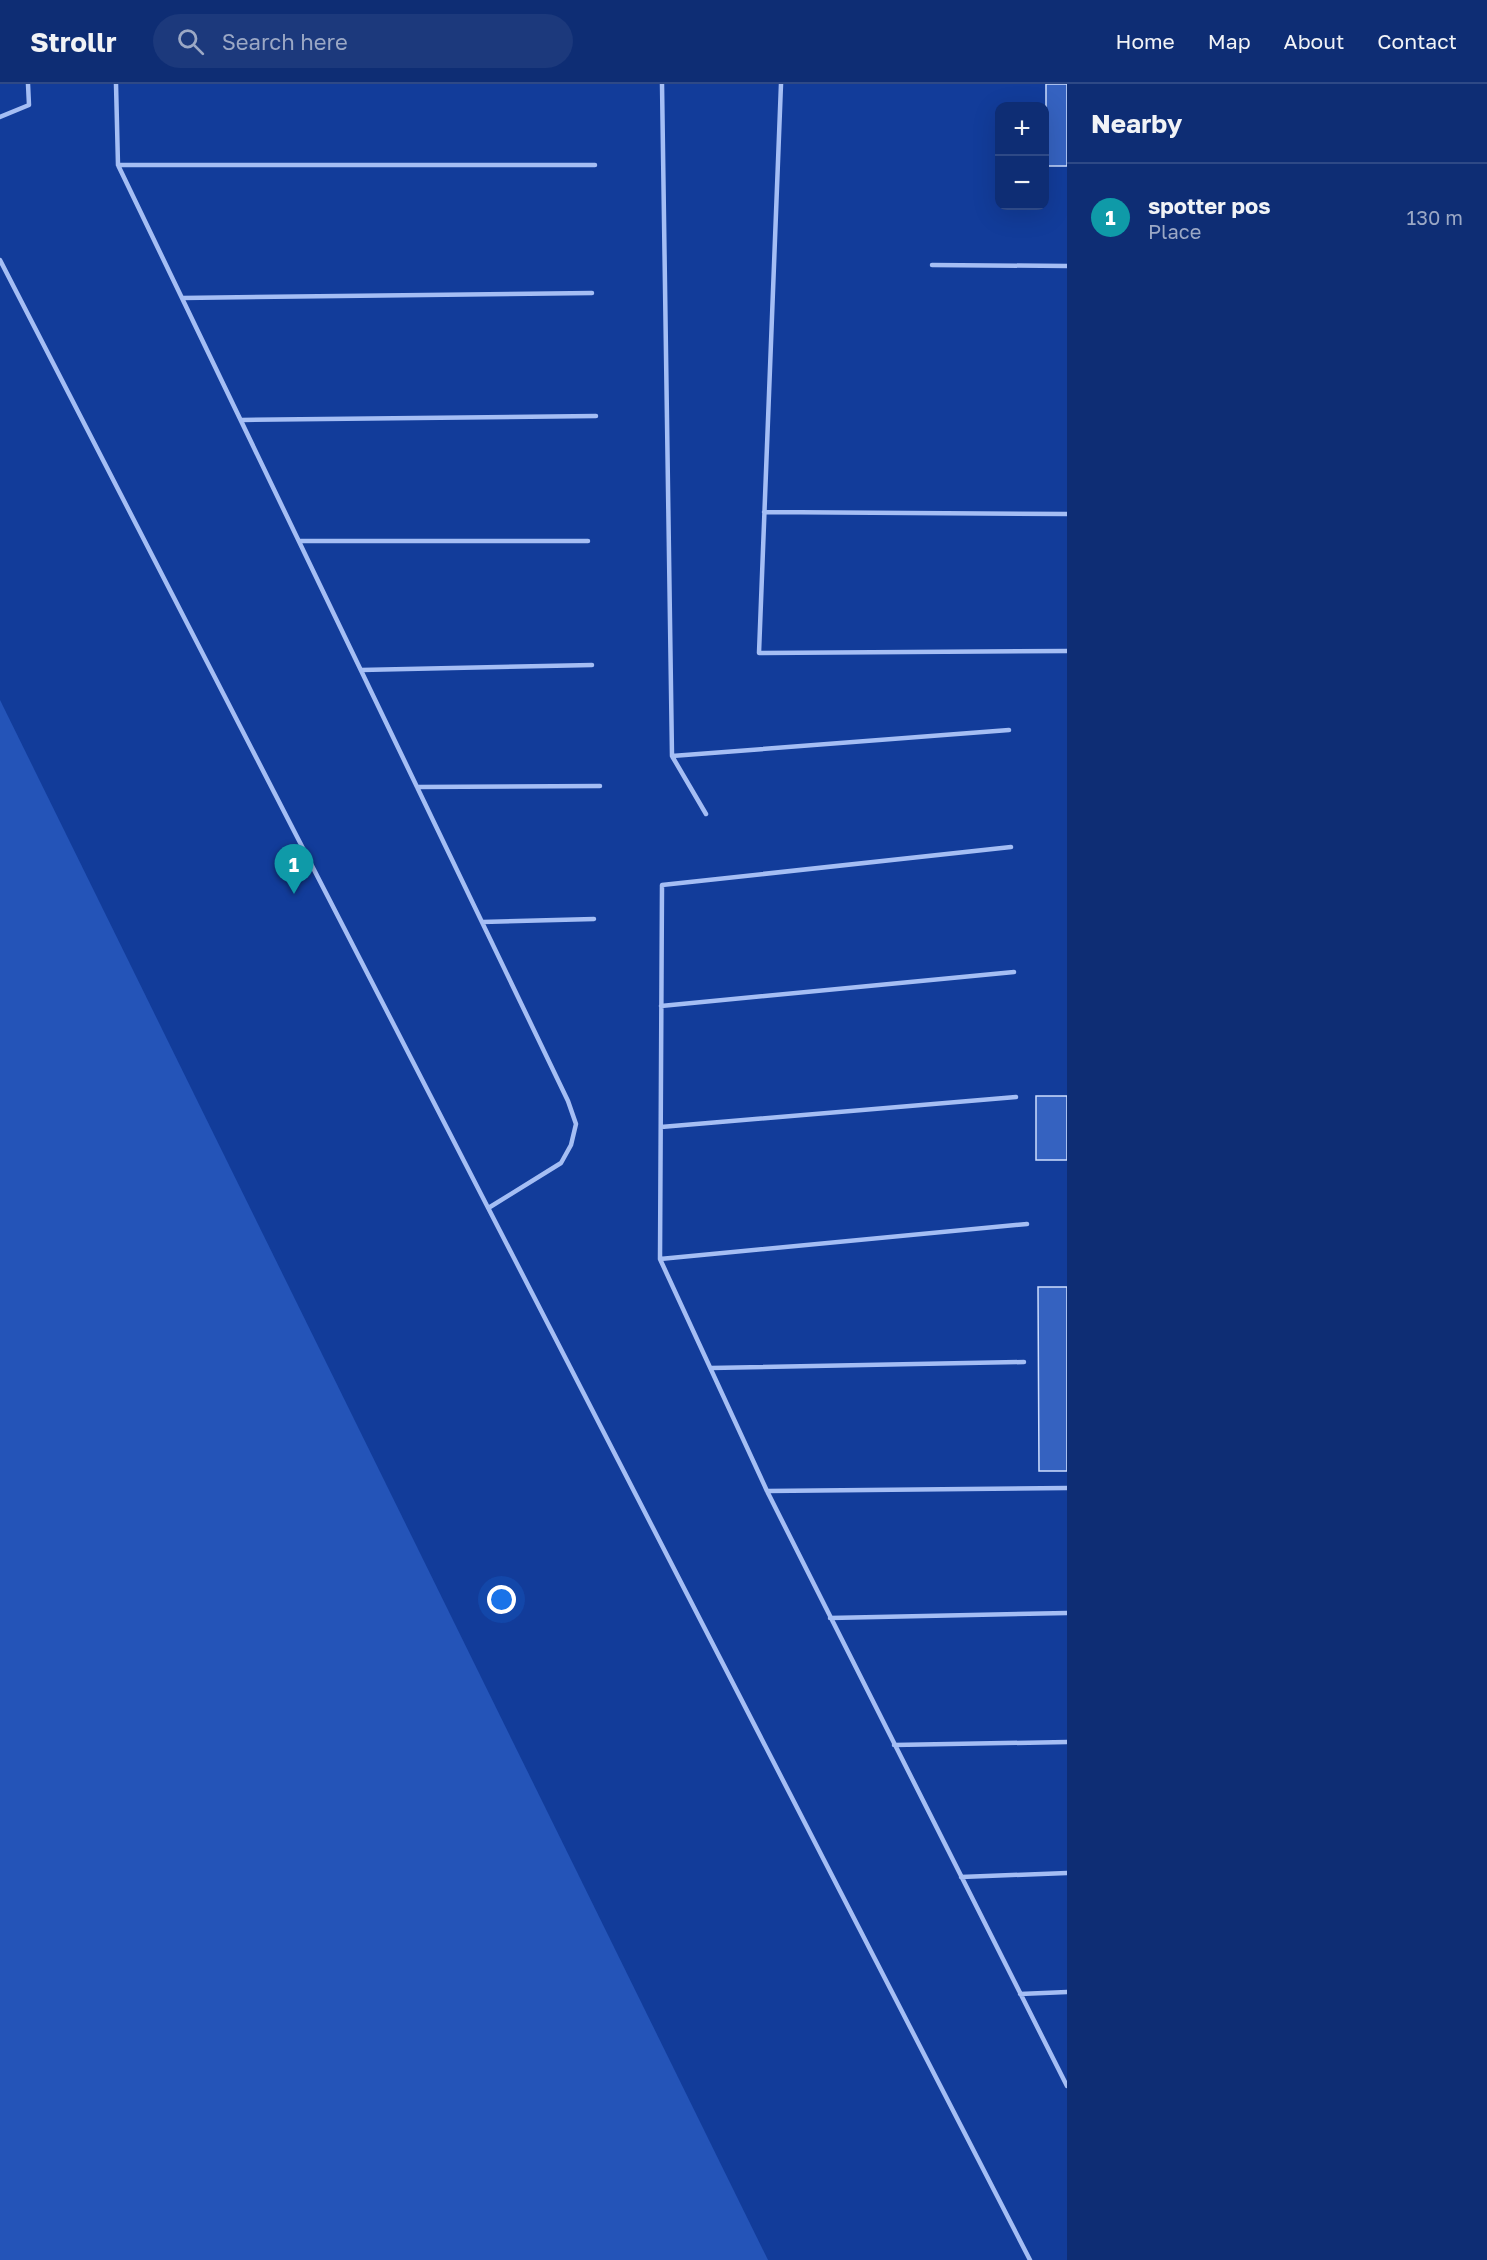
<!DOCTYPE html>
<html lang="en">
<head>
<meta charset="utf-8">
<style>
  body { margin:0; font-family:"Golos Text",sans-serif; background:#1c397c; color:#f1f3f6 }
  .controls { position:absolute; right:18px; top:18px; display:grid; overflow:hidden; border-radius:12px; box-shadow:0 6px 24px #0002 }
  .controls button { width:54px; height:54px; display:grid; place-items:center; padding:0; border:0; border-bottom:2px solid #2e4986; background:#0e2d74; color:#f1f3f6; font:30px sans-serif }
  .you { position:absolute; left:502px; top:1516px; width:21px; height:21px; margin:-15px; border:4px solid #fff; border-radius:50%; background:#1a73e8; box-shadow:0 0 0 9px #1a73e833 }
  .badge { display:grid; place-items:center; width:39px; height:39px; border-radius:50%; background:#ffe768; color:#fff; font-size:20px; font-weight:700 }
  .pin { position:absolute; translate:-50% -50px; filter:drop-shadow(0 2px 3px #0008) }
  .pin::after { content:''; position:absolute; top:32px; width:21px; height:18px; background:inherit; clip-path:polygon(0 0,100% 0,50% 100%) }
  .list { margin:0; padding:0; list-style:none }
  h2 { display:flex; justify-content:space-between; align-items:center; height:78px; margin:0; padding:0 24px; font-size:26px }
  h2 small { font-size:20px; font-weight:400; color:#9ba8c5 }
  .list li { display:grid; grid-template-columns:39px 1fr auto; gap:18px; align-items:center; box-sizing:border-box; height:108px; padding:0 24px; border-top:2px solid #2e4986 }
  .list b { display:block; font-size:22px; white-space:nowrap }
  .list p { margin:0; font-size:20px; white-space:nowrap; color:#9ba8c5 }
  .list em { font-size:20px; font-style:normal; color:#9ba8c5 }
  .icon { flex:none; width:33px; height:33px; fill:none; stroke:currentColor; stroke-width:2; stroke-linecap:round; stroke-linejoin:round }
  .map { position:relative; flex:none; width:1067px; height:2176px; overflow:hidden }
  header { display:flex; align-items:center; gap:36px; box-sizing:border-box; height:84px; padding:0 30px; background:#0e2d74; border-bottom:2px solid #2e4986 }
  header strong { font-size:28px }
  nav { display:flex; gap:33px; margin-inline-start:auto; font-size:21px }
  .search { width:420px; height:54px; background:#1c397c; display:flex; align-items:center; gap:15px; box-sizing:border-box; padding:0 21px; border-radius:33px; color:#9ba8c5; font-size:22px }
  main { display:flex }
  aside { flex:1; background:#0e2d74 }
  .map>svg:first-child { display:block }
  .green { fill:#2454b8 }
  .building { fill:#3562c0; stroke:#cdddfe; stroke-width:1.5 }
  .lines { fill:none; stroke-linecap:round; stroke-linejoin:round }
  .service { stroke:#a5bef4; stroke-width:4.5 }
</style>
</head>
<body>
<header>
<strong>Strollr</strong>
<div class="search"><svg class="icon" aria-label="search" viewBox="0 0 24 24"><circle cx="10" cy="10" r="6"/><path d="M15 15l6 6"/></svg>Search here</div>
<nav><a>Home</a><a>Map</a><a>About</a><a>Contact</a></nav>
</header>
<main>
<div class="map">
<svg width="1067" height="2176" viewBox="0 0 1067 2176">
  <rect width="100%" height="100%" fill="#123c9a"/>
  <!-- green -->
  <path class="green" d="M 0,616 L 768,2176 L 0,2176 Z"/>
  <!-- building -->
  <path class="building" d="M 1046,0 L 1067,0 L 1067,82 L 1046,82 Z
    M 1036,1012 L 1067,1012 L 1067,1076 L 1036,1076 Z
    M 1038,1203 L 1067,1203 L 1067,1387 L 1039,1387 Z"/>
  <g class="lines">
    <!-- service -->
    <path class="service" d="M 116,0 L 118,81 L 568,1017 L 576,1040 L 571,1061 L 561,1079 L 490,1123
      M 662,0 L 672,672 L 706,730
      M 781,0 L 759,569 L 1067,567
      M 0,33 L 29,21 L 28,0
      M 118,81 L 595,81
      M 0,176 L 1030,2176
      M 932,181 L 1067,182
      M 182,214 L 592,209
      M 241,336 L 596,332
      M 764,428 L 1067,430
      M 299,457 L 588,457
      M 361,586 L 592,581
      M 672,672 L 1009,646
      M 417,703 L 600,702
      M 1011,763 L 662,801 L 660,1175 L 767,1407 L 1067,2002
      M 482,838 L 594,835
      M 661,922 L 1014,888
      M 661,1043 L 1016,1013
      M 660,1175 L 1027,1140
      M 711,1284 L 1024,1278
      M 767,1407 L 1067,1404
      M 830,1534 L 1067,1529
      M 894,1661 L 1067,1658
      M 961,1793 L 1067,1789
      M 1020,1910 L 1067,1908"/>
  </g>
</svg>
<div class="controls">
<button>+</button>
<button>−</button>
</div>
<div class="you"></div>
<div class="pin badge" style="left:294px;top:810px;background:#0f9aa8">1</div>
</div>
<aside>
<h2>Nearby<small></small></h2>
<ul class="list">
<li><span class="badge" style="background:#0f9aa8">1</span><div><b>spotter pos</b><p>Place</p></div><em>130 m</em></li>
</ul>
</aside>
</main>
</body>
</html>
